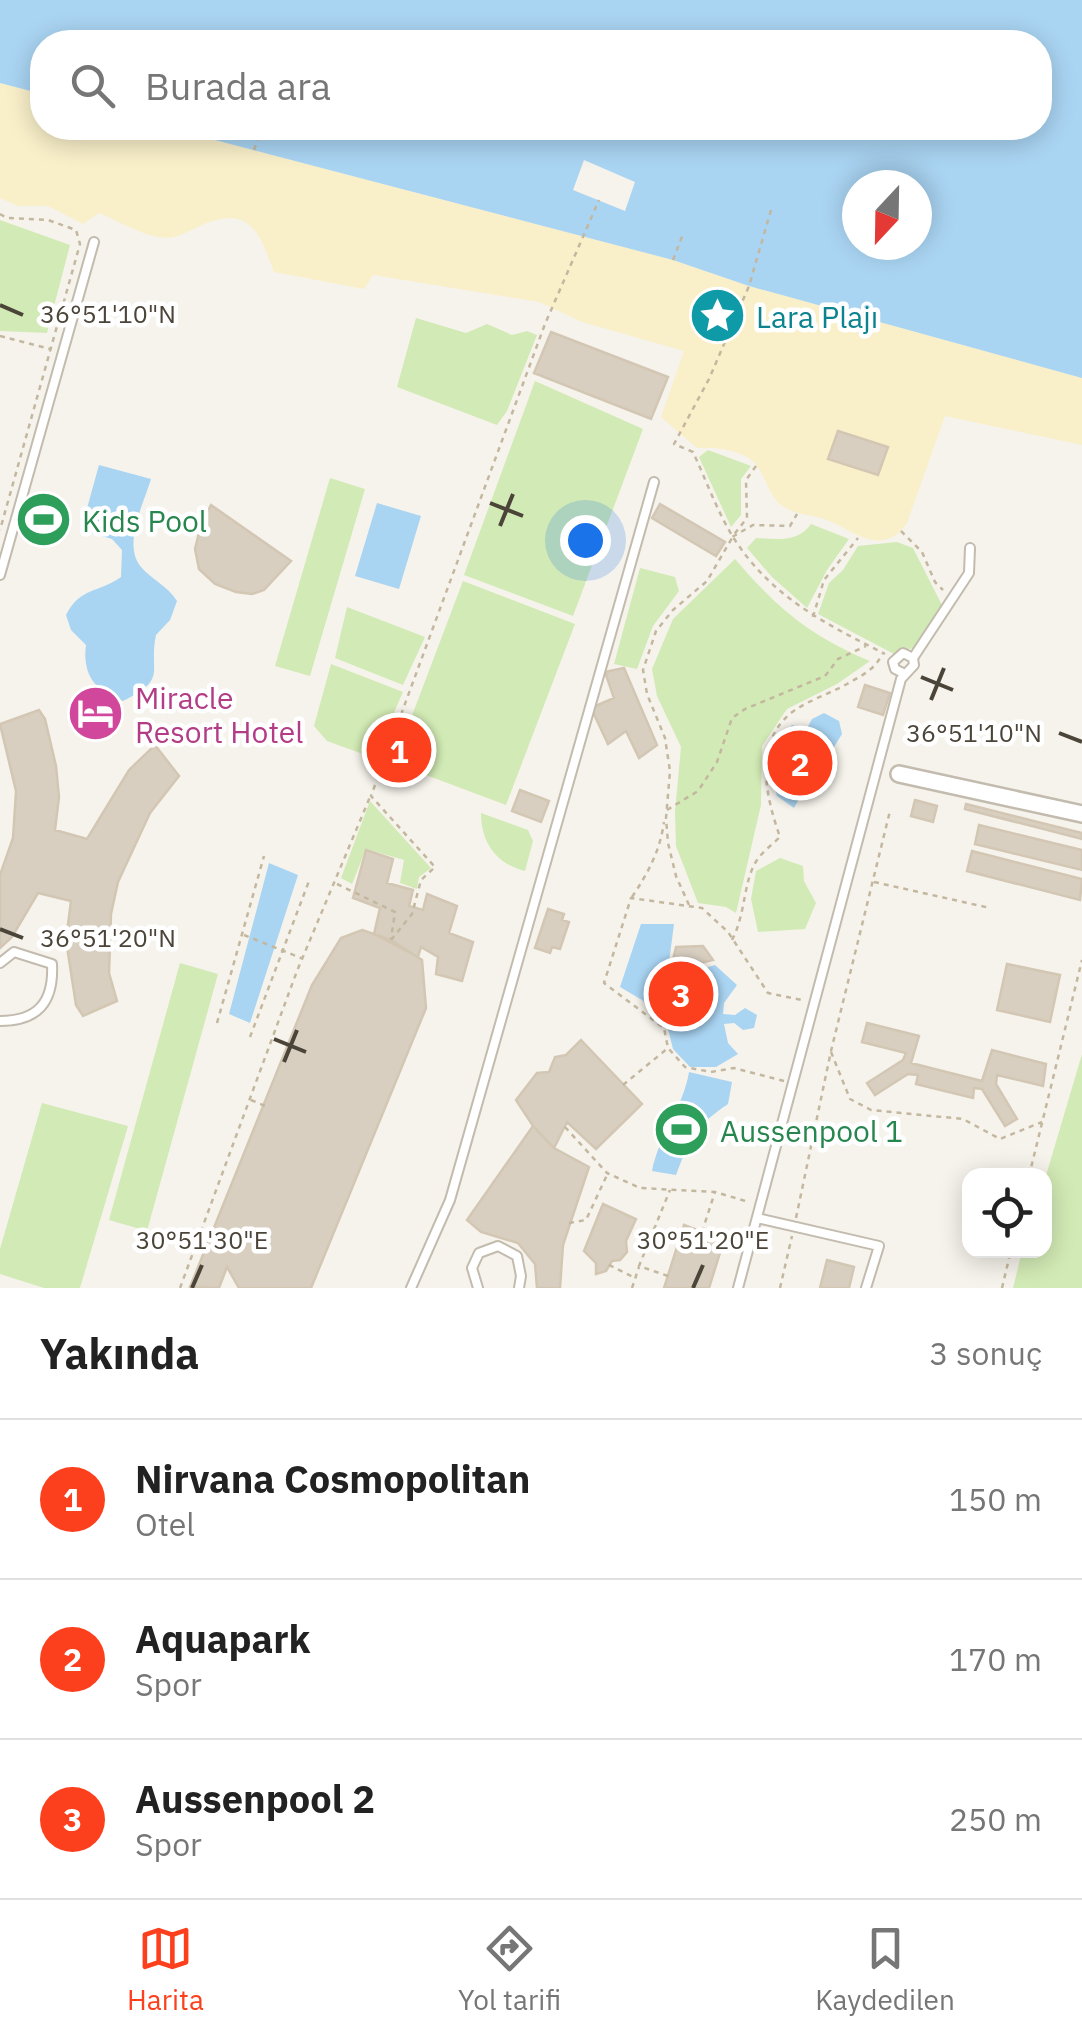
<!DOCTYPE html>
<html lang="tr">
<head>
<meta charset="utf-8">
<style>
  body { margin:0; font-family:"IBM Plex Sans",sans-serif; background:#f2f2f2; color:#222 }
  .controls { position:absolute; right:30px; bottom:30px; display:grid; overflow:hidden; border-radius:20px; box-shadow:0 5px 25px #0003 }
  .controls button { width:90px; height:90px; display:grid; place-items:center; padding:0; border:0; border-bottom:2px solid #e0e0e0; background:#fff; color:#222; font:50px sans-serif }
  .compass { position:absolute; left:842px; top:170px; width:90px; height:90px; border-radius:50%; background:#fff; box-shadow:0 5px 25px #0003; rotate:202deg }
  .you { position:absolute; left:585px; top:540px; width:35px; height:35px; margin:-25px; border:8px solid #fff; border-radius:50%; background:#1a73e8; box-shadow:0 0 0 15px #1a73e833 }
  .badge { display:grid; place-items:center; width:65px; height:65px; border-radius:50%; background:#fc3f1d; color:#fff; font-size:32px; font-weight:700 }
  .pin { position:absolute; translate:-50% -50%; border:5px solid #fff; box-shadow:0 2px 10px #0006 }
  .list { margin:0; padding:0; list-style:none }
  h2 { display:flex; justify-content:space-between; align-items:center; height:130px; margin:0; padding:0 40px; font-size:42px }
  h2 small { font-size:32px; font-weight:400; color:#767676 }
  .list li { display:grid; grid-template-columns:65px 1fr auto; gap:30px; align-items:center; box-sizing:border-box; height:160px; padding:0 40px; border-top:2px solid #e0e0e0 }
  .list b { display:block; font-size:38px; white-space:nowrap }
  .list p { margin:0; font-size:32px; white-space:nowrap; color:#767676 }
  .list em { font-size:32px; font-style:normal; color:#767676 }
  .icon { flex:none; width:55px; height:55px; fill:none; stroke:currentColor; stroke-width:2; stroke-linecap:round; stroke-linejoin:round }
  .map { position:relative; flex:none; width:1082px; height:1288px; overflow:hidden }
  .search { position:absolute; background:#fff; box-shadow:0 5px 25px #0003; left:30px; right:30px; top:30px; height:110px; display:flex; align-items:center; gap:25px; box-sizing:border-box; padding:0 35px; border-radius:40px; color:#767676; font-size:38px }
  .sheet { height:610px; background:#fff }
  nav { display:flex; justify-content:space-around; align-items:center; box-sizing:border-box; height:140px; border-top:2px solid #e0e0e0; background:#fff; font-size:28px; color:#767676 }
  nav a { display:grid; justify-items:center; gap:5px }
  nav .on { color:#fc3f1d }
  .map>svg:first-child { display:block }
  .green { fill:#d2eab5 }
  .sand { fill:#f9efc9 }
  .water { fill:#a9d4f2; fill-rule:evenodd }
  .pier { fill:#f6f3ec }
  .building { fill:#d8cfc1; stroke:#d3c7b4; stroke-width:2.5 }
  .lines { fill:none; stroke-linecap:round; stroke-linejoin:round }
  .lane-casing { stroke:#c2bbae; stroke-width:12 }
  .street-casing { stroke:#c2bbae; stroke-width:20 }
  .path { stroke:#c4b79f; stroke-width:2.5; stroke-dasharray:5 5; stroke-linecap:butt }
  .lane { stroke:#fff; stroke-width:8 }
  .street { stroke:#fff; stroke-width:15 }
  .ticks { fill:none; stroke:#4b4439; stroke-width:4 }
  .labels { text-anchor:middle; dominant-baseline:central; stroke-width:9; stroke-linejoin:round; paint-order:stroke }
  .culture-label { font-size:30px; fill:#0d838f; stroke:#fff; text-anchor:start }
  .leisure-label { font-size:30px; fill:#27864d; stroke:#fff; text-anchor:start }
  .hotel-label { font-size:30px; fill:#b23c85; stroke:#fff; text-anchor:start }
  .ticks-label { font-size:25px; text-anchor:middle; fill:#4b4439; stroke:#fff; stroke-width:9; stroke-linejoin:round; paint-order:stroke }
</style>
</head>
<body>
<div class="map">
<svg width="1082" height="1288" viewBox="0 0 1082 1288">
  <rect width="100%" height="100%" fill="#f6f3ec"/>
  <!-- green -->
  <path class="green" d="M 0,220 L 70,245 L 47,333 L 0,331 Z
    M 416,318 L 466,333 L 487,324 L 512,335 L 527,331 L 537,335 L 507,411 L 497,425 L 397,387 Z
    M 535,381 L 643,429 L 573,616 L 464,575 Z
    M 708,450 L 751,466 L 741,479 L 741,515 L 731,527 L 699,457 Z
    M 330,478 L 365,489 L 310,676 L 275,666 Z
    M 811,524 L 849,539 L 827,570 L 807,608 L 772,577 L 747,548 L 756,538 C 776,539 798,543 811,524 Z
    M 897,542 L 913,548 L 943,607 L 913,648 L 894,654 L 818,614 L 829,583 L 843,570 L 858,546 Z
    M 735,559 C 777,608 810,636 870,661 L 837,684 L 787,709 L 762,746 L 761,805 L 736,913 L 726,907 L 698,903 L 676,846 L 675,812 L 681,747 L 657,696 L 652,669 L 673,619 Z
    M 640,568 L 675,577 L 679,591 L 653,626 L 637,669 L 614,664 Z
    M 463,581 L 575,624 L 506,805 L 394,763 Z
    M 347,607 L 425,637 L 403,685 L 335,658 Z
    M 331,664 L 403,692 L 374,758 L 327,741 L 314,726 Z
    M 370,801 L 431,868 L 419,877 L 417,889 L 400,883 L 404,860 L 366,849 L 352,884 L 341,878 Z
    M 481,813 L 528,830 L 533,841 L 525,871 C 496,864 481,842 481,813 Z
    M 780,858 L 803,866 L 804,881 L 816,903 L 805,929 L 758,932 L 751,899 L 756,871 Z
    M 180,963 L 218,974 L 147,1231 L 109,1220 Z
    M 1082,1054 L 1082,1288 L 1013,1288 L 1022,1251 L 1044,1250 L 1045,1179 Z
    M 42,1103 L 128,1126 L 80,1288 L 44,1288 L 0,1274 L 0,1249 Z"/>
  <!-- sand -->
  <path class="sand" d="M 0,83 L 42,94 L 42,128 L 169,128 L 673,260 L 749,286 L 1082,378 L 1082,445 L 945,416 L 907,523 C 881,560 851,528 824,519 C 809,514 793,515 780,504 C 767,493 765,470 750,459 C 735,449 714,447 697,448 L 661,417 L 684,351 L 582,322 L 539,302 L 373,275 L 364,289 L 274,272 C 259,232 251,206 204,224 C 194,228 184,235 174,237 C 152,242 119,221 99,213 L 83,224 L 48,206 L 18,206 L 0,198 Z"/>
  <!-- water -->
  <path class="water" d="M 0,0 L 1082,0 L 1082,378 L 749,286 L 673,260 L 169,128 L 1040,128 L 1040,42 L 42,42 L 42,94 L 0,83 ZM 857,185 L 917,185 L 917,245 L 857,245 Z
    M 99,465 L 151,479 C 144,503 122,545 141,567 C 152,580 167,585 177,601 L 170,620 L 156,635 C 148,673 169,678 123,701 C 95,692 82,674 86,645 L 71,630 L 66,615 C 80,587 99,593 121,577 L 122,550 L 112,539 L 81,530 Z
    M 377,503 L 421,516 L 399,589 L 355,576 Z
    M 824,713 L 839,721 L 842,734 L 834,747 L 823,754 L 794,808 L 777,796 L 774,783 L 785,768 L 775,758 L 778,742 L 792,725 L 806,730 L 812,719 Z
    M 269,863 L 298,875 L 250,1023 L 229,1014 Z
    M 641,924 L 674,924 L 668,970 L 691,972 L 715,965 L 737,985 L 724,1003 L 723,1014 L 735,1015 L 745,1008 L 757,1015 L 754,1028 L 743,1030 L 734,1023 L 724,1024 L 728,1043 L 738,1054 L 716,1067 L 690,1067 L 673,1049 L 667,1025 L 642,1000 L 620,987 Z
    M 689,1072 L 732,1082 L 728,1104 C 695,1126 690,1139 676,1175 L 652,1171 C 659,1135 683,1108 689,1072 Z"/>
  <!-- pier -->
  <path class="pier" d="M 584,160 L 635,182 L 625,211 L 573,190 Z"/>
  <!-- building -->
  <path class="building" d="M 551,332 L 668,377 L 651,419 L 534,373 Z
    M 838,431 L 888,447 L 878,475 L 828,459 Z
    M 660,504 L 725,542 L 716,556 L 652,518 Z
    M 211,505 L 291,561 L 264,590 L 252,594 L 236,592 L 215,584 L 199,569 L 195,549 L 201,525 Z
    M 624,668 L 657,745 L 639,758 L 626,731 L 608,744 L 591,708 L 614,698 L 605,672 Z
    M 865,685 L 890,693 L 883,715 L 858,707 Z
    M 39,710 L 45,719 L 56,766 L 59,797 L 55,830 L 87,839 L 129,770 L 155,745 L 179,776 L 150,813 L 118,882 L 111,914 L 109,973 L 117,1001 L 83,1016 L 76,1005 L 66,940 L 71,901 L 38,893 L 12,937 L 0,948 L 0,875 L 13,838 L 16,791 L 0,724 Z
    M 520,790 L 549,801 L 541,822 L 512,811 Z
    M 915,800 L 937,806 L 933,822 L 911,816 Z
    M 966,804 L 1082,833 L 1082,839 L 965,809 Z
    M 979,825 L 1082,850 L 1082,870 L 975,844 Z
    M 366,850 L 393,859 L 387,883 L 413,890 L 409,906 L 423,910 L 427,894 L 457,906 L 449,933 L 473,942 L 462,981 L 436,974 L 438,957 L 421,947 L 418,957 L 374,934 L 380,908 L 353,898 Z
    M 972,851 L 1082,879 L 1080,900 L 967,871 Z
    M 548,909 L 564,914 L 562,920 L 569,922 L 560,949 L 552,947 L 550,953 L 535,948 Z
    M 362,930 L 391,940 L 422,960 L 426,1008 L 311,1288 L 239,1288 L 227,1267 L 219,1288 L 190,1287 L 312,985 L 341,938 Z
    M 703,946 L 713,960 L 696,964 L 680,964 L 673,960 L 676,947 Z
    M 1007,964 L 1060,975 L 1050,1022 L 997,1010 Z
    M 867,1023 L 919,1036 L 911,1063 L 982,1081 L 992,1050 L 1046,1064 L 1043,1086 L 997,1075 L 996,1084 L 1017,1119 L 1005,1126 L 982,1089 L 974,1088 L 973,1098 L 916,1084 L 918,1075 L 908,1074 L 875,1095 L 867,1083 L 903,1060 L 906,1053 L 862,1042 Z
    M 581,1040 L 642,1104 L 596,1149 L 567,1122 L 554,1148 L 533,1126 L 516,1100 L 537,1073 L 549,1072 L 555,1057 L 566,1055 Z
    M 533,1126 L 554,1148 L 589,1167 L 563,1245 L 560,1288 L 537,1288 L 535,1264 L 518,1243 L 481,1232 L 467,1220 Z
    M 603,1204 L 636,1219 L 626,1241 L 627,1252 L 620,1260 L 612,1261 L 606,1271 L 596,1274 L 596,1263 L 584,1251 Z
    M 684,1225 L 724,1240 L 709,1288 L 664,1288 Z
    M 827,1260 L 854,1267 L 849,1288 L 820,1288 Z"/>
  <g class="lines">
    <defs>
      <path id="lane" d="M 0,575 L 94,242
        M 913,658 L 969,573 L 970,548
        M 0,963 L 14,952 L 52,964 C 54,1002 38,1021 0,1021
        M 757,1218 L 879,1246 L 866,1288
        M 411,1288 L 450,1200 L 654,482
        M 478,1288 L 472,1268 L 479,1253 L 498,1246 L 517,1256 L 521,1276 L 519,1288
        M 738,1288 L 901,679 L 914,665 L 913,658 L 903,653 L 893,662 L 895,669 L 905,674"/>
      <path id="street" d="M 899,774 L 1082,814"/>
    </defs>
    <!-- lane casing -->
    <use href="#lane" class="lane-casing"/>
    <!-- street casing -->
    <use href="#street" class="street-casing"/>
    <!-- path -->
    <path class="path" d="M 254,150 L 262,128
      M 771,210 L 749,286 L 709,379 L 674,444 L 693,452 C 706,480 717,511 733,537 C 771,597 824,623 885,654
      M 0,214 L 7,218 L 48,220 L 76,230 L 80,244 L 0,530
      M 673,260 L 683,234
      M 0,336 L 50,349
      M 756,466 L 746,480 L 747,518 L 732,537 L 753,525 L 790,526 L 797,514
      M 901,531 L 922,552 L 935,582 L 943,590
      M 813,617 L 824,580 L 858,538
      M 667,810 L 698,791 L 717,762 L 732,718 L 745,709 L 825,676 L 838,659 L 866,646
      M 874,882 L 990,908
      M 337,884 L 395,912 L 391,939
      M 632,897 C 648,873 660,851 664,822
      M 689,905 L 676,876 L 668,843 L 666,818 L 670,771 L 665,738 L 647,694 L 643,670 L 656,631 L 673,610 L 707,581 L 732,538
      M 244,935 L 301,958
      M 391,940 L 412,914 L 421,880 L 435,867 L 371,796 L 545,324 L 599,200
      M 732,940 C 746,914 743,881 757,860 C 762,852 773,844 780,837 C 766,797 753,744 791,713 C 808,700 829,694 847,684 C 861,676 876,669 882,654
      M 651,1014 L 673,968
      M 217,1023 L 264,856
      M 250,1037 L 309,881
      M 831,1052 L 850,1099 L 871,1110 L 963,1119 L 1000,1139 L 1042,1122
      M 784,1081 L 734,1068 L 711,1072 L 685,1067 L 668,1048 L 664,1028 L 604,983 L 631,898 L 702,908 L 728,932 L 768,993 L 802,1000
      M 623,1085 L 668,1048
      M 251,1100 L 265,1106
      M 565,1127 L 607,1173 L 640,1188 L 715,1192 L 749,1202
      M 1029,1176 L 1082,960
      M 796,1218 L 831,1051 L 890,811
      M 569,1223 L 586,1220 L 607,1175
      M 702,1232 L 715,1192
      M 609,1265 L 635,1278
      M 668,1276 L 639,1266 L 670,1190
      M 180,1288 L 297,971 L 370,797
      M 632,1288 L 639,1267
      M 780,1288 L 792,1236
      M 1002,1288 L 1011,1250"/>
    <!-- lane -->
    <use href="#lane" class="lane"/>
    <!-- street -->
    <use href="#street" class="street"/>
  </g>
  <!-- ticks -->
  <path class="ticks" d="M 0,305 L 23,315M 490,503 L 523,516M 500,526 L 513,494M 921,677 L 953,690M 931,700 L 944,668M 1059,733 L 1082,742M 0,929 L 23,938M 274,1039 L 306,1052M 284,1062 L 297,1030M 192,1288 L 202,1265M 693,1288 L 703,1265"/>
  <!-- icons -->
  <defs>
    <symbol id="sight-disc" viewBox="-11 -11 22 22"><circle r="9.5" fill="#0f9aa8" stroke="#fff"/><path d="M0-6L1.8-2.2L6-1.7L2.9 1.2L3.7 5.4L0 3.3L-3.7 5.4L-2.9 1.2L-6-1.7L-1.8-2.2Z" fill="#fff"/></symbol>
    <symbol id="stadium-disc" viewBox="-11 -11 22 22"><circle r="9.5" fill="#2e9e5b" stroke="#fff"/><path d="M0-5a6.5 5 0 1 0 0 10a6.5 5 0 1 0 0-10ZM-3.5-1.8h7v3.6h-7Z" fill="#fff"/></symbol>
    <symbol id="hotel-disc" viewBox="-11 -11 22 22"><circle r="9.5" fill="#d1479c" stroke="#fff"/><path d="M-6-4.5h1.5V1H6V5H4.5V3h-9V5H-6ZM-4 0a1.8 1.8 0 1 1 3.6 0ZM.5 0V-2.5h3Q6-2.5 6 0Z" fill="#fff"/></symbol>
  </defs>
  <g fill-rule="evenodd">
    <use href="#sight-disc" x="686" y="284" width="63" height="63"/>
    <use href="#stadium-disc" x="12" y="488" width="63" height="63"/>
    <use href="#hotel-disc" x="64" y="682" width="63" height="63"/>
    <use href="#stadium-disc" x="650" y="1098" width="63" height="63"/>
  </g>
  <g class="labels">
    <!-- culture labels -->
    <g class="culture-label">
      <text x="756" y="316">Lara Plajı</text>
    </g>
    <!-- leisure labels -->
    <g class="leisure-label">
      <text x="82" y="520">Kids Pool</text>
      <text x="720" y="1130">Aussenpool 1</text>
    </g>
    <!-- hotel labels -->
    <g class="hotel-label">
      <text x="135" y="697">Miracle<tspan x="135" dy="34">Resort Hotel</tspan></text>
    </g>
  </g>
  <g class="ticks-label">
    <text x="108" y="323">36°51'10"N</text>
    <text x="974" y="742">36°51'10"N</text>
    <text x="108" y="947">36°51'20"N</text>
    <text x="202" y="1249">30°51'30"E</text>
    <text x="703" y="1249">30°51'20"E</text>
  </g>
</svg>
<div class="controls">
<button><svg class="icon" aria-label="locate" viewBox="0 0 24 24"><circle cx="12" cy="12" r="6"/><path d="M12 2v4M12 18v4M2 12h4M18 12h4"/></svg></button>
</div>
<svg class="compass" viewBox="-18 -18 36 36"><path d="M0-13l5 13h-10z" fill="#e53935"/><path d="M0 13l5-13h-10z" fill="#767676"/></svg>
<div class="you"></div>
<div class="pin badge" style="left:399px;top:750px">1</div>
<div class="pin badge" style="left:800px;top:763px">2</div>
<div class="pin badge" style="left:681px;top:994px">3</div>
<div class="search"><svg class="icon" aria-label="search" viewBox="0 0 24 24"><circle cx="10" cy="10" r="6"/><path d="M15 15l6 6"/></svg>Burada ara</div>
</div>
<section class="sheet">
<h2>Yakında<small>3 sonuç</small></h2>
<ul class="list">
<li><span class="badge">1</span><div><b>Nirvana Cosmopolitan</b><p>Otel</p></div><em>150 m</em></li>
<li><span class="badge">2</span><div><b>Aquapark</b><p>Spor</p></div><em>170 m</em></li>
<li><span class="badge">3</span><div><b>Aussenpool 2</b><p>Spor</p></div><em>250 m</em></li>
</ul>
</section>
<nav>
<a class="on"><svg class="icon" aria-label="map" viewBox="0 0 24 24"><path d="M3 6l6-2 6 2 6-2v14l-6 2-6-2-6 2zM9 4v14M15 6v14"/></svg>Harita</a>
<a><svg class="icon" aria-label="directions" viewBox="0 0 24 24"><path d="M12 3l9 9-9 9-9-9zM9 14v-3h6M13 9l2 2-2 2"/></svg>Yol tarifi</a>
<a><svg class="icon" aria-label="saved" viewBox="0 0 24 24"><path d="M7 4h10v16l-5-4-5 4z"/></svg>Kaydedilen</a>
</nav>
</body>
</html>
